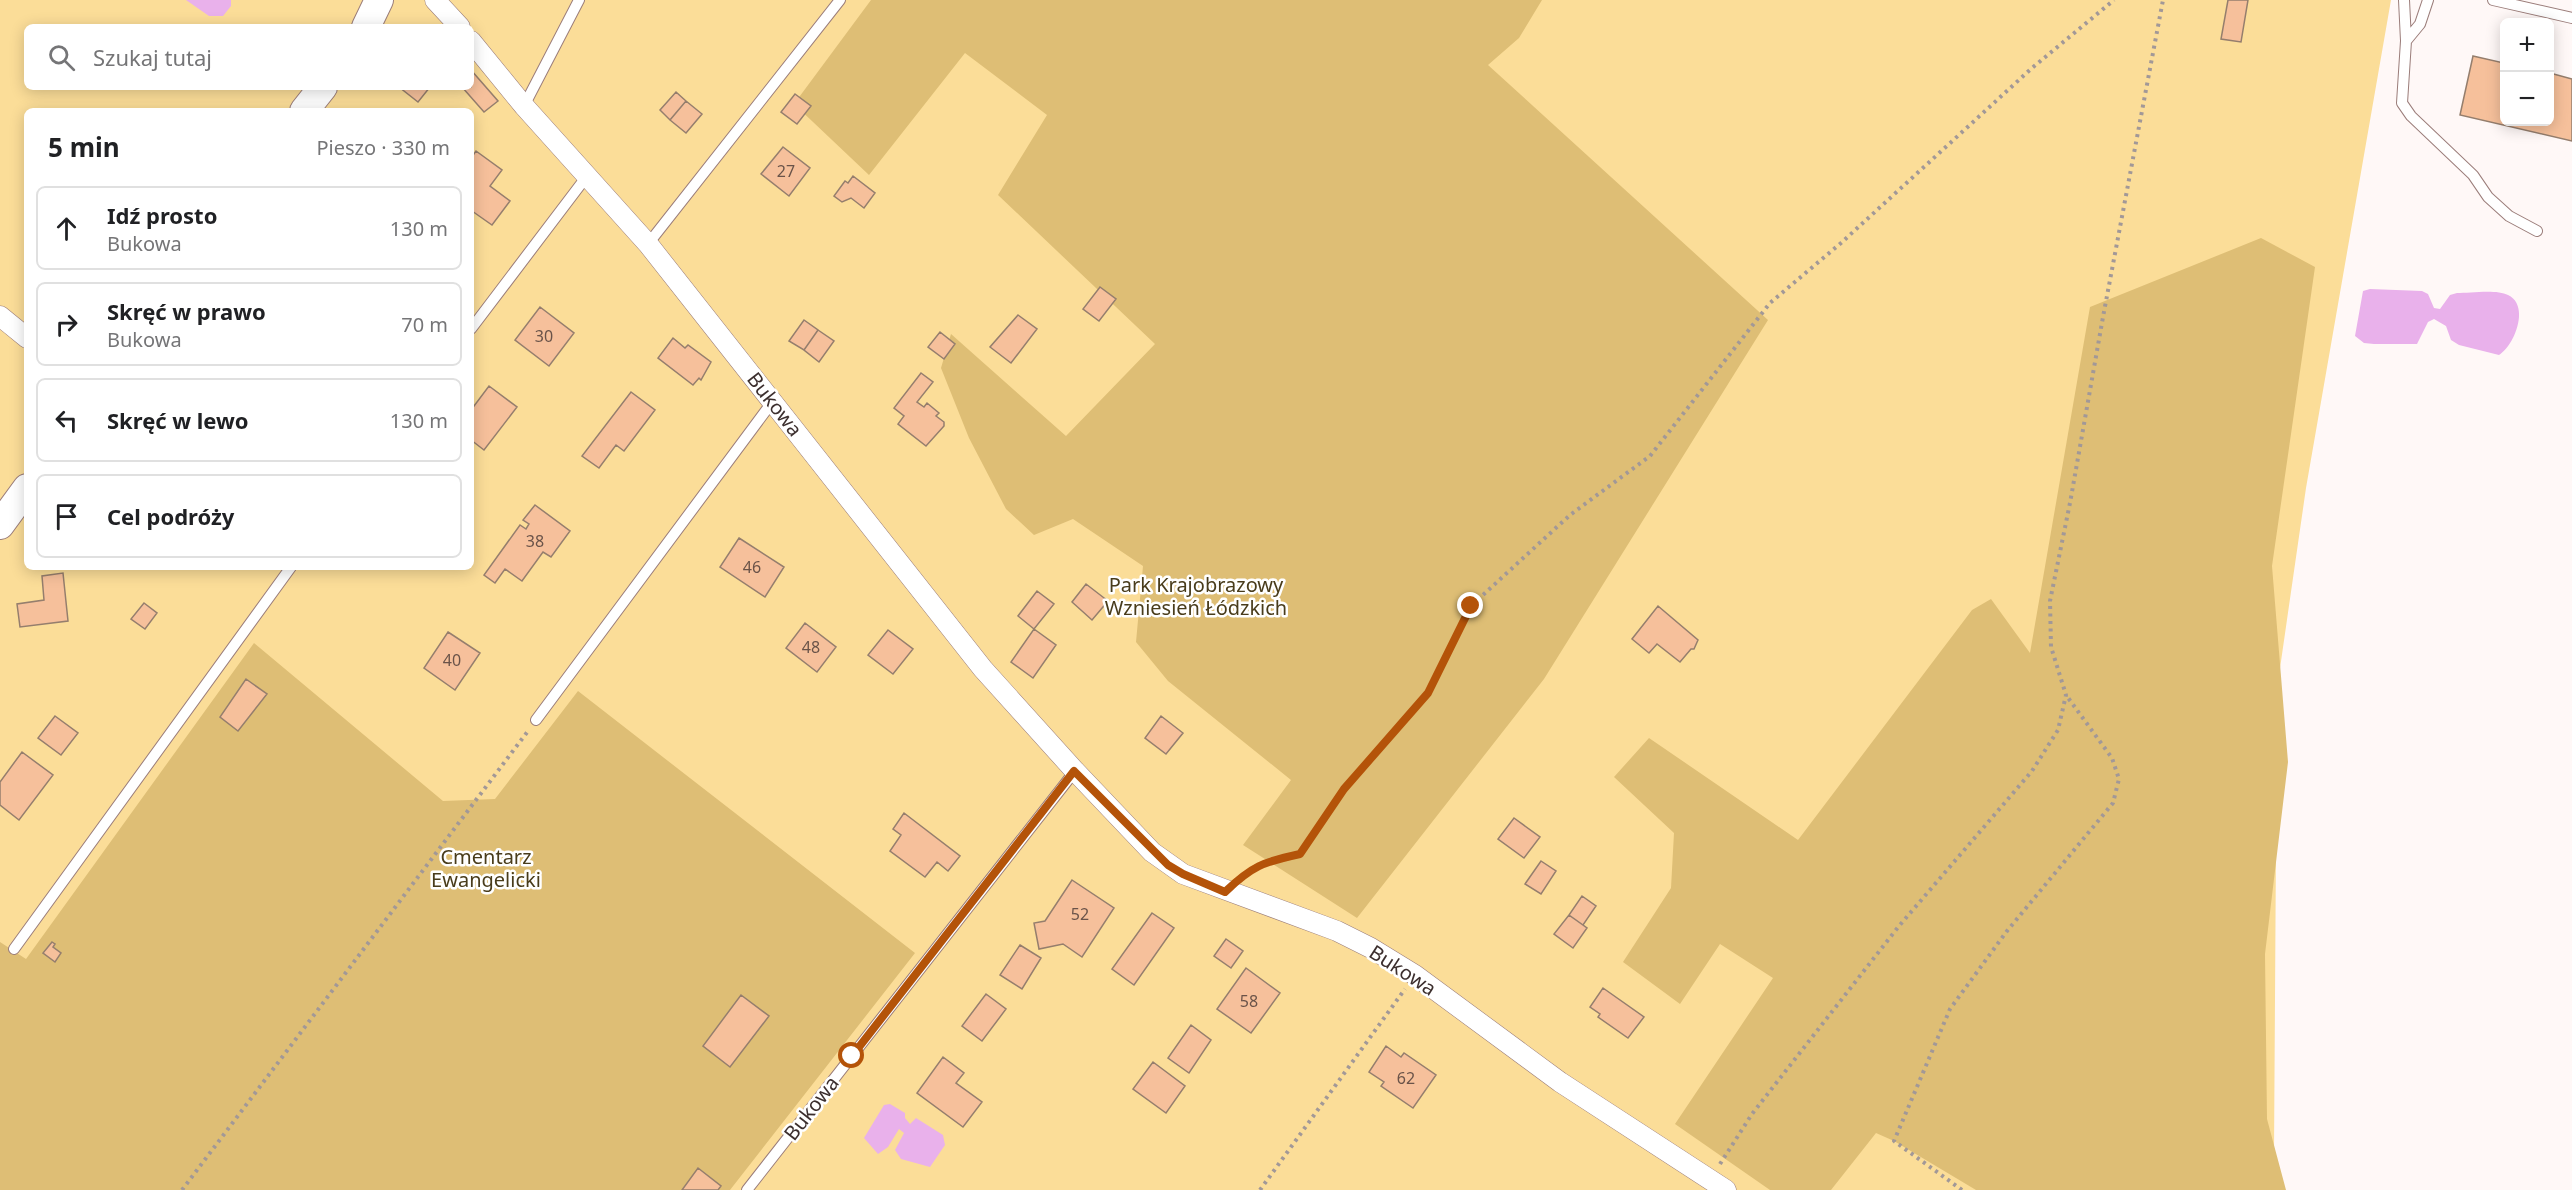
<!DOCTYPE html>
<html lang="pl">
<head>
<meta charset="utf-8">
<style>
  body { margin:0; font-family:"Noto Sans",sans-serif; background:#f6f6f6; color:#202124 }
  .controls { position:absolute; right:18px; top:18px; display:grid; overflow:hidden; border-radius:9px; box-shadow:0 3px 15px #0003 }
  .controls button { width:54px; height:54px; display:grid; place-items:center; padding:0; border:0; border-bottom:2px solid #e0e0e0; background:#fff; color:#202124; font:30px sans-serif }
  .stop { position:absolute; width:18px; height:18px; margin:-14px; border:4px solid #b45309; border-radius:50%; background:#fff }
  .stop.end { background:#b45309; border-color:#fff; box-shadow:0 2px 6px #0008 }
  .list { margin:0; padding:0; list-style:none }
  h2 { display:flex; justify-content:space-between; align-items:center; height:78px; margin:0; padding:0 24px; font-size:26px }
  h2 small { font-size:20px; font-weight:400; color:#757577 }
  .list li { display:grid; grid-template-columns:39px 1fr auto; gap:18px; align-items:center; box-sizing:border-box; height:84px; margin:0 12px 12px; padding:0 12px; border:2px solid #e0e0e0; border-radius:9px }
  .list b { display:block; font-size:22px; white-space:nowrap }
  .list p { margin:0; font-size:20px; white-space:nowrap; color:#757577 }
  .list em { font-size:20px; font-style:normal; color:#757577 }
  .icon { flex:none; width:33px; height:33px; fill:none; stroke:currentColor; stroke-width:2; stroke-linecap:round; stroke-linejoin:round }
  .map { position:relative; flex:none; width:2572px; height:1190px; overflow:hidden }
  .search { position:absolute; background:#fff; box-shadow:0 3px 15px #0003; left:24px; top:24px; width:450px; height:66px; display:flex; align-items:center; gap:15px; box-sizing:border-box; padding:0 21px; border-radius:9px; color:#757577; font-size:22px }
  .panel { position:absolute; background:#fff; box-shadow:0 3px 15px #0003; left:24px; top:108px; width:450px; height:462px; border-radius:9px }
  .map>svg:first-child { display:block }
  .green { fill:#fbdd98; fill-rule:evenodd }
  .forest { fill:#debe75 }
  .water { fill:#e9b1eb }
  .building { fill:#f6c09b; stroke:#957e6d; stroke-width:1.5 }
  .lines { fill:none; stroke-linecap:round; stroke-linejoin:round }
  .lane-casing { stroke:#9b7d7a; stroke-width:12 }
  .street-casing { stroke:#9b7d7a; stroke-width:21 }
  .secondary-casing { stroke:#9b7d7a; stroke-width:30 }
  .path { stroke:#a29897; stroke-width:4; stroke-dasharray:3 4.5; stroke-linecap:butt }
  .lane { stroke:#fff; stroke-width:10 }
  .street { stroke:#fff; stroke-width:20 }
  .secondary { stroke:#fff; stroke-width:28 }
  .route { stroke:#b45309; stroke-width:8 }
  .labels { text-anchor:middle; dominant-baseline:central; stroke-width:5; stroke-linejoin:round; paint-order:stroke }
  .number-label { font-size:16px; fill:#6a5349 }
  .street-label { font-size:20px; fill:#3c2f2e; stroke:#fff }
  .park-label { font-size:20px; fill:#493c1b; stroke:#fff }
</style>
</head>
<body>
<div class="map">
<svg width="2572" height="1190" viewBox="0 0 2572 1190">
  <rect width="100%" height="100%" fill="#fff8f7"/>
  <!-- green -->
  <path class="green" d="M 0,0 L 2391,0 L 2306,488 L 2277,689 L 2274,1154 L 2282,1190 L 0,1190 ZM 27,27 L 471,27 L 471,87 L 27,87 ZM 27,111 L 471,111 L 471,567 L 27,567 Z"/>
  <!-- forest -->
  <path class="forest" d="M 871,0 L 1542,0 L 1519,38 L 1488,65 L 1768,320 L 1544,679 L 1357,918 L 1243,845 L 1291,780 L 1168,681 L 1136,642 L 1143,566 L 1073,519 L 1034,535 L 1006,509 L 969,438 L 941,368 L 951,334 L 1066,436 L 1155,344 L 998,195 L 1047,115 L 965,53 L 869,175 L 794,104 Z
    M 2261,238 L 2315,267 L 2272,566 L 2288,762 L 2265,954 L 2267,1119 L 2286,1190 L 1976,1190 L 1894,1141 L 1876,1133 L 1831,1190 L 1770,1190 L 1675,1124 L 1773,978 L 1720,944 L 1680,1004 L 1623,962 L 1671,888 L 1674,833 L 1614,777 L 1649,738 L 1798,840 L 1972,610 L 1991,599 L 2030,653 L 2090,307 Z
    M 254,643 L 443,801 L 495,799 L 578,691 L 915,953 L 730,1190 L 0,1190 L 0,942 L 26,959 Z"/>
  <!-- water -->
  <path class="water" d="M 186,0 L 231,0 L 231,6 L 223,16 L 209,16 Z
    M 2370,289 L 2422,291 L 2428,294 L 2434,308 L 2440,309 L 2450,295 L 2457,293 C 2470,293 2497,289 2508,295 C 2530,305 2515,345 2499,355 L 2459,345 L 2451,340 L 2446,326 L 2434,319 L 2428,322 L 2417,344 L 2374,344 L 2364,343 L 2355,336 L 2363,291 Z
    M 890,1104 L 905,1113 L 905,1118 L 910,1124 L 916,1118 L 943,1135 L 945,1145 L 930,1167 L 901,1159 L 895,1150 L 904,1133 L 899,1129 L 888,1147 L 878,1154 L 864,1138 L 884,1105 Z"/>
  <!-- building -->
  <path class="building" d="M 2228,0 L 2248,0 L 2241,42 L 2221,39 Z
    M 2473,56 L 2504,63 L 2504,122 L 2550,122 L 2550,73 L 2572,79 L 2572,141 L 2460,115 Z
    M 471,70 L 498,101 L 484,112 L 462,87 L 471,87 Z
    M 399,87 L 430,87 L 418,102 Z
    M 676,92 L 686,101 L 670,120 L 660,110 Z
    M 795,94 L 811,106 L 797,124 L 781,112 Z
    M 686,101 L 702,114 L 686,133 L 670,120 Z
    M 783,147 L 810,168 L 789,196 L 761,174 Z
    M 476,151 L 502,170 L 490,186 L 510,201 L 492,225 L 472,211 L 471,213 L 471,158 Z
    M 853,176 L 875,193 L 864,208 L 851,198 L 842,202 L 834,196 L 845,181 L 848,183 Z
    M 1100,287 L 1116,299 L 1099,321 L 1083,309 Z
    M 540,307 L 574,333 L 549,366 L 515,340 Z
    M 1018,315 L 1037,329 L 1011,363 L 990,347 Z
    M 804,320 L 818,330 L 804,350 L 789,341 Z
    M 818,330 L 834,341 L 819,362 L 804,350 Z
    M 940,332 L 955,344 L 944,359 L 928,347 Z
    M 673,338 L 685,348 L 688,345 L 711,362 L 701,380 L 699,378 L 693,385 L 658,358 Z
    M 921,373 L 933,382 L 917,402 L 924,407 L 927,403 L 939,413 L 936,416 L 944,422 L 944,426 L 926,446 L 898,424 L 904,416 L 894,408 Z
    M 489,386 L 517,407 L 484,450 L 471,440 L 471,410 Z
    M 631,392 L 655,410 L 624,451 L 616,445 L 599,468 L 582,456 Z
    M 535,505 L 570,531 L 551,557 L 543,552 L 522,581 L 505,569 L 495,583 L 484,575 L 520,525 L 526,529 L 529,524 L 523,520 Z
    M 739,538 L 784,567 L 765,597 L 720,567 Z
    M 63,573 L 68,621 L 20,627 L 17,604 L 44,600 L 42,576 Z
    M 1086,584 L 1108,601 L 1092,620 L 1072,602 Z
    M 1037,591 L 1054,604 L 1034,629 L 1018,616 Z
    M 144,603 L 157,613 L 145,629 L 131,619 Z
    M 1658,606 L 1698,640 L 1694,649 L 1691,649 L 1680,662 L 1657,644 L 1649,653 L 1632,639 Z
    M 805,623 L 836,647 L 817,672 L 786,648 Z
    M 1034,629 L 1056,645 L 1033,678 L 1011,662 Z
    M 888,630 L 913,649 L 893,674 L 868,655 Z
    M 448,632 L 480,653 L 455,690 L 424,668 Z
    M 246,679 L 267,694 L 238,731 L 220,717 Z
    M 55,716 L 78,733 L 61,755 L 38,738 Z
    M 1161,716 L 1183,733 L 1166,754 L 1145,738 Z
    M 22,752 L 53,775 L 19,820 L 0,805 L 0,782 Z
    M 904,813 L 960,856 L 948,871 L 937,862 L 925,877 L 890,851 L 901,835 L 893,829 Z
    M 1514,818 L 1540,837 L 1524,858 L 1498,839 Z
    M 1541,861 L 1556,871 L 1541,894 L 1525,884 Z
    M 1072,880 L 1114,908 L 1082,957 L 1063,944 L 1039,949 L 1034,923 L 1045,921 Z
    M 1582,896 L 1596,906 L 1583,925 L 1569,915 Z
    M 1152,913 L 1174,928 L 1134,985 L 1112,969 Z
    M 1569,915 L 1587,928 L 1573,948 L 1554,934 Z
    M 1226,939 L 1243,951 L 1231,968 L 1214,956 Z
    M 52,942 L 55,944 L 53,947 L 61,953 L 55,962 L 43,953 Z
    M 1020,945 L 1041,958 L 1022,989 L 1000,975 Z
    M 1246,968 L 1280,993 L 1251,1033 L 1217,1009 Z
    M 1603,988 L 1644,1017 L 1628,1038 L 1598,1017 L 1600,1014 L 1590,1007 Z
    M 986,994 L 1006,1009 L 982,1041 L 962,1026 Z
    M 741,995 L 769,1016 L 730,1067 L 703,1046 Z
    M 1191,1025 L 1211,1040 L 1189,1073 L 1168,1058 Z
    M 1386,1046 L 1401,1057 L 1404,1053 L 1436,1075 L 1413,1108 L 1381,1086 L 1384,1082 L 1369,1072 Z
    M 943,1057 L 964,1073 L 956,1083 L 982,1102 L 963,1127 L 917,1093 Z
    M 1153,1062 L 1185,1086 L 1166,1113 L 1133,1089 Z
    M 698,1168 L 721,1186 L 718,1190 L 682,1190 Z"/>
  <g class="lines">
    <defs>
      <path id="lane" d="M 2404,0 L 2406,41 L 2402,103 L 2411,116 L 2473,175 L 2488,197 L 2509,216 L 2537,231
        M 2493,0 L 2572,18
        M 2406,41 L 2420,24 L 2428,0
        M 524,106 L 579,0
        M 648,244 L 840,0
        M 471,329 L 587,176
        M 536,720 L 773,401
        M 14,949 L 291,567
        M 747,1190 L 1075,771"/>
      <path id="street" d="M 435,0 L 460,27
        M 471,41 L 524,106 L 648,244 L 983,669 L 1075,771 L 1152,852 L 1183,874 L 1337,931 L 1371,948 L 1415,975 L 1560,1082 L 1726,1190
        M 0,316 L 27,338"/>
      <path id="secondary" d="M 366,27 L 379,0
        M 304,111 L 323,87
        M 0,525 L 27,488"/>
    </defs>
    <!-- lane casing -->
    <use href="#lane" class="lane-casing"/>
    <!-- street casing -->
    <use href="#street" class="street-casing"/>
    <!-- secondary casing -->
    <use href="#secondary" class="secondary-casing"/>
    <!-- path -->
    <path class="path" d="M 1242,876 L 1267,861 L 1300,854 L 1344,789 L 1428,693 L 1471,606 L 1570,515 L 1650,456 L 1770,303 L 1841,243 L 2032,68 L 2114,0
      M 1720,1164 L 1752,1114 L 1899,926 L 2032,771 L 2058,730 L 2066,695 L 2051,647 L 2050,601 L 2070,503 L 2103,317 L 2163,0
      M 182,1190 L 528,731
      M 1260,1190 L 1405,989
      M 1962,1190 L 1894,1141 L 1950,1009 L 2007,931 L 2113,803 L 2119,779 L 2112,758 L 2066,695"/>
    <!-- lane -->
    <use href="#lane" class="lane"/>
    <!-- street -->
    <use href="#street" class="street"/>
    <!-- secondary -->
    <use href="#secondary" class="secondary"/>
  </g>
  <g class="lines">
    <!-- route -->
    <path class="route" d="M 852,1056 L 1074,771 L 1168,865 L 1183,874 L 1225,892 C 1252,866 1263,862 1300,854 L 1344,789 L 1428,693 L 1471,606"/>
  </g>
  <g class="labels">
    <!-- number labels -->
    <g class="number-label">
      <text x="786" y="171">27</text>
      <text x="544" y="336">30</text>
      <text x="535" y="541">38</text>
      <text x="752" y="567">46</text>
      <text x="811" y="647">48</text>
      <text x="452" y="660">40</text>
      <text x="1080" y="914">52</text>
      <text x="1249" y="1001">58</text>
      <text x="1406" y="1078">62</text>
    </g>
    <!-- street labels -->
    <g class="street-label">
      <text transform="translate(775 404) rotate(52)">Bukowa</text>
      <text transform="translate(1403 970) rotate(33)">Bukowa</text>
      <text transform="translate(811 1108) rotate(-52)">Bukowa</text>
    </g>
    <!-- park labels -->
    <g class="park-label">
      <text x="1196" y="584">Park Krajobrazowy<tspan x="1196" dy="23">Wzniesień Łódzkich</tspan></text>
      <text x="486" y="856">Cmentarz<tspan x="486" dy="23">Ewangelicki</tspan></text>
    </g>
  </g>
</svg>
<div class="controls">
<button>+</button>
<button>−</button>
</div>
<div class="stop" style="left:852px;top:1056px"></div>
<div class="stop end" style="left:1471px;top:606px"></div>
<div class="search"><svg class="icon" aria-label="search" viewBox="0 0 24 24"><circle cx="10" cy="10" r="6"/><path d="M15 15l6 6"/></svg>Szukaj tutaj</div>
<section class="panel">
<h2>5 min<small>Pieszo · 330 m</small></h2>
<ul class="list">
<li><svg class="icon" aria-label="ahead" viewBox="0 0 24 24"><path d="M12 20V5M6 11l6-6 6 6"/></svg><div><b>Idź prosto</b><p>Bukowa</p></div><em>130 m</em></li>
<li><svg class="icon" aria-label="right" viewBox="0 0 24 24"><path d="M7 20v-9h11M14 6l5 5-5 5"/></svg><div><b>Skręć w prawo</b><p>Bukowa</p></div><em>70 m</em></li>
<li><svg class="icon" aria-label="left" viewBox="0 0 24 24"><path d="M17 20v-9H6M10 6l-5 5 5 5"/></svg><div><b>Skręć w lewo</b></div><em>130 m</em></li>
<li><svg class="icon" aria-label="arrive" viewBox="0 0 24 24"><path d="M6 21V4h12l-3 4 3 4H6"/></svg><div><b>Cel podróży</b></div></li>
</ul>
</section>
</div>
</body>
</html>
